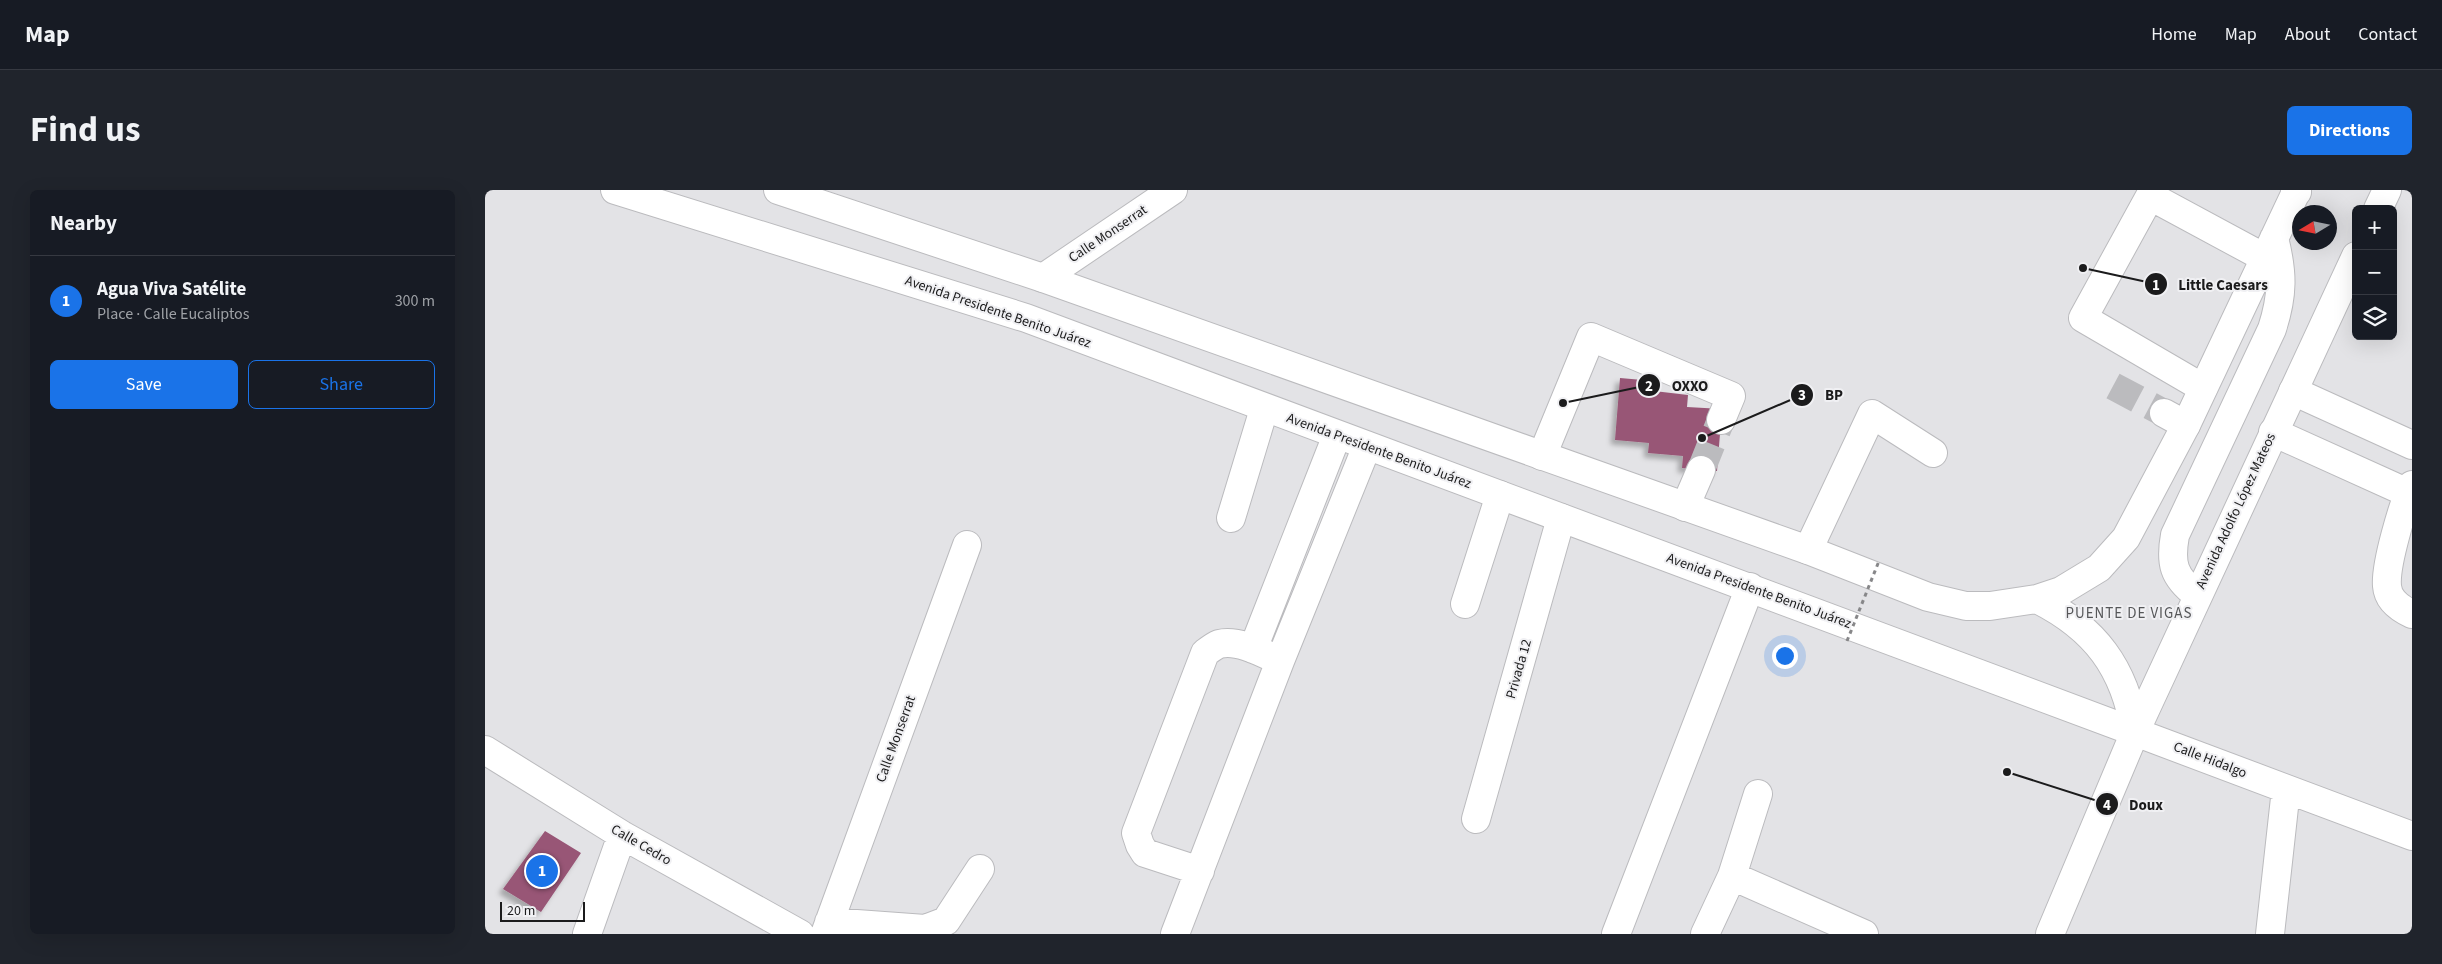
<!DOCTYPE html>
<html lang="en">
<head>
<meta charset="utf-8">
<style>
  body { margin:0; font-family:"Source Sans 3",sans-serif; background:#20242c; color:#f1f3f6 }
  .controls { position:absolute; right:15px; top:15px; display:grid; overflow:hidden; border-radius:8px; box-shadow:0 5px 20px #0002 }
  .controls button { width:45px; height:45px; display:grid; place-items:center; padding:0; border:0; border-bottom:1px solid #363941; background:#171b24; color:#f1f3f6; font:25px sans-serif }
  .compass { position:absolute; left:1807px; top:15px; width:45px; height:45px; border-radius:50%; background:#171b24; box-shadow:0 5px 20px #0002; rotate:260deg }
  .scale { position:absolute; left:15px; bottom:12px; width:85px; box-sizing:border-box; padding-left:5px; border:2px solid #1b1b1c; border-top:0; font-size:14px; line-height:18px; white-space:nowrap; color:#1b1b1c; -webkit-text-stroke:4px #f0f0f3; paint-order:stroke }
  .you { position:absolute; left:1299px; top:465px; width:18px; height:18px; margin:-12px; border:4px solid #fff; border-radius:50%; background:#1a73e8; box-shadow:0 0 0 8px #1a73e833 }
  .badge { display:grid; place-items:center; width:32px; height:32px; border-radius:50%; background:#1a73e8; color:#fff; font-size:16px; font-weight:700 }
  .pin { position:absolute; translate:-50% -50%; border:2px solid #fff; box-shadow:0 1px 5px #0006 }
  .list { margin:0; padding:0; list-style:none }
  h2 { display:flex; justify-content:space-between; align-items:center; height:65px; margin:0; padding:0 20px; font-size:21px }
  h2 small { font-size:16px; font-weight:400; color:#9ea1a6 }
  .list li { display:grid; grid-template-columns:32px 1fr auto; gap:15px; align-items:center; box-sizing:border-box; height:90px; padding:0 20px; border-top:1px solid #363941 }
  .list b { display:block; font-size:19px; white-space:nowrap }
  .list p { margin:0; font-size:16px; white-space:nowrap; color:#9ea1a6 }
  .list em { font-size:16px; font-style:normal; color:#9ea1a6 }
  .actions { display:flex; gap:10px; padding:15px 20px }
  .actions a { flex:1; padding:11px 0; border:1px solid #1a73e8; border-radius:8px; text-align:center; font-size:18px; color:#1a73e8 }
  .actions .main { background:#1a73e8; color:#fff }
  .icon { flex:none; width:28px; height:28px; fill:none; stroke:currentColor; stroke-width:2; stroke-linecap:round; stroke-linejoin:round }
  .map { position:relative; flex:none; width:1927px; height:744px; overflow:hidden; border-radius:8px }
  header { display:flex; align-items:center; gap:30px; box-sizing:border-box; height:70px; padding:0 25px; background:#171b24; border-bottom:1px solid #363941 }
  header strong { font-size:24px }
  nav { display:flex; gap:28px; margin-inline-start:auto; font-size:18px }
  .intro { display:flex; align-items:center; justify-content:space-between; box-sizing:border-box; height:120px; padding:0 30px }
  h1 { margin:0; font-size:35px }
  .button { padding:12px 22px; border-radius:8px; background:#1a73e8; color:#fff; font-size:18px; font-weight:700 }
  main { display:flex; gap:30px; padding:0 30px }
  aside { flex:1; background:#171b24; border-radius:8px; box-shadow:0 5px 20px #0002 }
  .map>svg:first-child { display:block }
  .building { fill:#985676; filter:url(#shadow) }
  .lines { fill:none; stroke-linecap:round; stroke-linejoin:round }
  .minor-tunnel { stroke:#bbbbbe; stroke-width:28; stroke-dasharray:28 14; stroke-linecap:butt }
  .minor-casing { stroke:#bbbbbe; stroke-width:30 }
  .major-casing { stroke:#bbbbbe; stroke-width:30 }
  .highway-casing { stroke:#bbbbbe; stroke-width:30 }
  .minor { stroke:#fff; stroke-width:28 }
  .major { stroke:#fff; stroke-width:28 }
  .highway { stroke:#fff; stroke-width:28 }
  .path-bridge { stroke:#878789; stroke-width:3; stroke-dasharray:4 4; stroke-linecap:butt }
  .labels { text-anchor:middle; dominant-baseline:central; stroke-width:4; stroke-linejoin:round; paint-order:stroke }
  .street-label { font-size:14px; fill:#1b1b1c; stroke:#f0f0f3 }
  .neighbourhood-label { font-size:15px; letter-spacing:1px; fill:#565759; stroke:#f0f0f3 }
  .leader { fill:none; stroke:#1b1b1c; stroke-width:2 }
  .callout-dot { fill:#1b1b1c; stroke:#f0f0f3; stroke-width:2 }
  .mark-label { font-size:15px; text-anchor:middle; font-weight:bold; fill:#fff }
  .callout-label { font-size:15px; text-anchor:middle; font-weight:bold; fill:#1b1b1c; stroke:#f0f0f3; stroke-width:4; stroke-linejoin:round; paint-order:stroke }
</style>
</head>
<body>
<header>
<strong>Map</strong>
<nav><a>Home</a><a>Map</a><a>About</a><a>Contact</a></nav>
</header>
<div class="intro"><h1>Find us</h1><a class="button">Directions</a></div>
<main>
<aside>
<h2>Nearby<small></small></h2>
<ul class="list">
<li><span class="badge">1</span><div><b>Agua Viva Satélite</b><p>Place · Calle Eucaliptos</p></div><em>300 m</em></li>
</ul>
<div class="actions"><a class="main">Save</a><a>Share</a></div>
</aside>
<div class="map">
<svg width="1927" height="744" viewBox="0 0 1927 744">
  <defs>
    <filter id="shadow"><feDropShadow dx="-4.5" dy="4.5" stdDeviation="2.5" flood-color="#0004"/></filter>
  </defs>
  <rect width="100%" height="100%" fill="#e3e3e6"/>
  <!-- building -->
  <path class="building" d="M 1135,188 L 1169,191 L 1169,201 L 1203,205 L 1202,217 L 1237,219 L 1232,281 L 1197,278 L 1198,266 L 1163,263 L 1164,253 L 1130,250 Z
    M 60,641 L 96,663 L 56,722 L 18,699 Z"/>
  <g class="lines">
    <!-- minor-tunnel -->
    <path class="minor-tunnel" d="M 1628,196 L 1679,223
      M 1216,280 L 1236,230"/>
    <defs>
      <path id="minor" d="M 558,88 L 688,0
        M 1718,198 L 1598,128 L 1665,6 L 1780,68
        M 1808,201 L 1927,255
        M 1679,223 L 1701,235
        M 1788,242 L 1923,303
        M 1057,266 L 1106,147 L 1246,206 L 1236,230
        M 1927,295 C 1918,315 1900,375 1902,396 C 1903,410 1916,419 1927,424
        M 1200,317 L 1216,280
        M 746,328 L 779,219
        M 1323,360 L 1387,224 L 1448,263
        M 980,414 L 1015,305
        M 768,459 L 852,245
        M 1650,542 L 1927,646
        M 0,560 L 137,645 L 315,744
        M 991,629 L 1076,328
        M 715,681 L 660,663 L 655,655 L 651,643 L 720,463 C 724,460 729,456 734,454 C 753,449 778,463 795,471
        M 1247,686 L 1273,604
        M 344,732 L 440,739 L 461,731 L 495,679
        M 102,744 L 137,645
        M 340,744 L 482,355
        M 690,744 L 795,471 L 882,256
        M 1131,744 L 1265,397
        M 1220,744 L 1247,686 L 1379,744
        M 1785,744 L 1801,599"/>
      <path id="major" d="M 130,0 L 541,128 L 1650,542
        M 293,0 L 558,88 L 1323,360 L 1443,407 L 1481,416 L 1505,416 L 1552,409 L 1576,401 L 1614,378 L 1641,348 L 1701,235 L 1812,0
        M 1893,19 L 1902,0
        M 1712,405 C 1688,387 1685,373 1690,345 L 1787,139 C 1798,105 1798,83 1789,48
        M 1552,409 C 1610,438 1640,478 1650,542
        M 1565,744 L 1650,542 L 1871,66"/>
      <path id="highway" d="M 1810,0 L 1812,2"/>
    </defs>
    <!-- minor casing -->
    <use href="#minor" class="minor-casing"/>
    <!-- major casing -->
    <use href="#major" class="major-casing"/>
    <!-- highway casing -->
    <use href="#highway" class="highway-casing"/>
    <!-- minor -->
    <use href="#minor" class="minor"/>
    <!-- major -->
    <use href="#major" class="major"/>
    <!-- highway -->
    <use href="#highway" class="highway"/>
    <!-- path-bridge -->
    <path class="path-bridge" d="M 1362,451 L 1394,371"/>
  </g>
  <g class="labels">
    <!-- street labels -->
    <g class="street-label">
      <text transform="translate(623 44) rotate(-34)">Calle Monserrat</text>
      <text transform="translate(513 122) rotate(19)">Avenida Presidente Benito Juárez</text>
      <text transform="translate(894 261) rotate(20)">Avenida Presidente Benito Juárez</text>
      <text transform="translate(1751 321) rotate(-65)">Avenida Adolfo López Mateos</text>
      <text transform="translate(1274 401) rotate(20)">Avenida Presidente Benito Juárez</text>
      <text transform="translate(1034 479) rotate(-74)">Privada 12</text>
      <text transform="translate(411 549) rotate(-70)">Calle Monserrat</text>
      <text transform="translate(1725 570) rotate(21)">Calle Hidalgo</text>
      <text transform="translate(156 655) rotate(30)">Calle Cedro</text>
    </g>
    <!-- neighbourhood labels -->
    <g class="neighbourhood-label">
      <text x="1644" y="423">PUENTE DE VIGAS</text>
    </g>
  </g>
  <!-- callouts -->
  <path class="leader" d="M1598 78L1671 94M1078 213L1164 195M1217 248L1317 205M1522 582L1622 614"/>
  <g class="callout-dot">
    <circle cx="1598" cy="78" r="5"/>
    <circle cx="1078" cy="213" r="5"/>
    <circle cx="1217" cy="248" r="5"/>
    <circle cx="1522" cy="582" r="5"/>
    <circle cx="1671" cy="94" r="12"/>
    <circle cx="1164" cy="195" r="12"/>
    <circle cx="1317" cy="205" r="12"/>
    <circle cx="1622" cy="614" r="12"/>
  </g>
  <g class="mark-label">
    <text x="1671" y="100">1</text>
    <text x="1164" y="201">2</text>
    <text x="1317" y="210">3</text>
    <text x="1622" y="620">4</text>
  </g>
  <g class="callout-label">
    <text x="1738" y="100">Little Caesars</text>
    <text x="1205" y="201">OXXO</text>
    <text x="1349" y="210">BP</text>
    <text x="1661" y="620">Doux</text>
  </g>
</svg>
<div class="controls">
<button>+</button>
<button>−</button>
<button><svg class="icon" aria-label="layers" viewBox="0 0 24 24"><path d="M12 4l9 5-9 5-9-5zM3 14l9 5 9-5"/></svg></button>
</div>
<svg class="compass" viewBox="-18 -18 36 36"><path d="M0-13l5 13h-10z" fill="#e53935"/><path d="M0 13l5-13h-10z" fill="#9ea1a6"/></svg>
<div class="scale">20 m</div>
<div class="you"></div>
<div class="pin badge" style="left:57px;top:681px">1</div>
</div>
</main>
</body>
</html>
